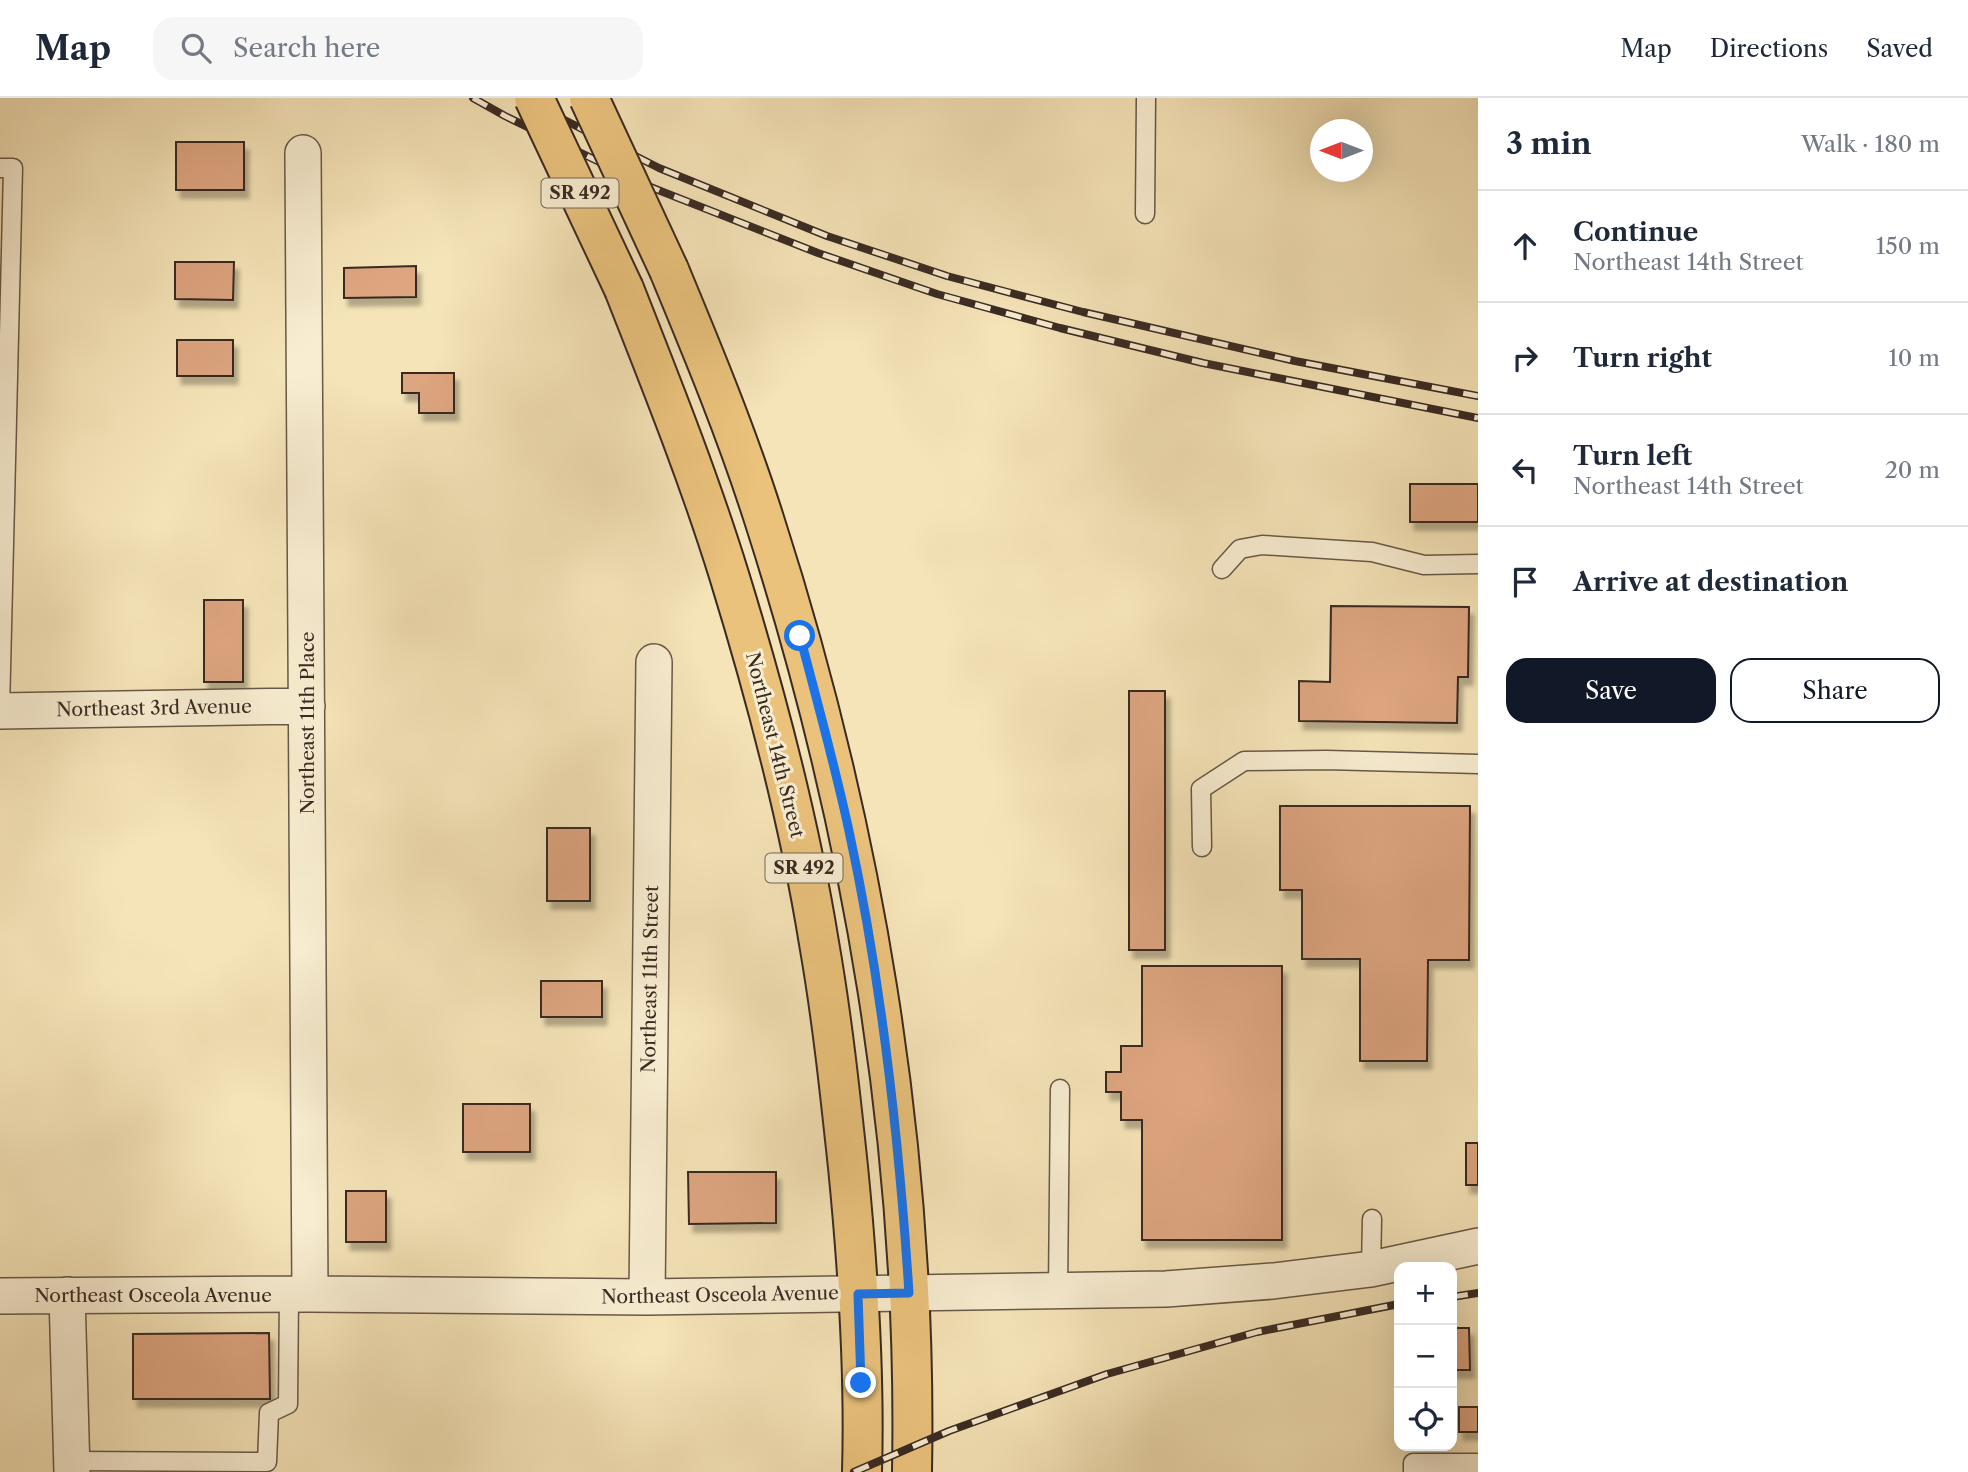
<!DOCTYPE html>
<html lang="en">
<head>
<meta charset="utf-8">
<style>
  body { margin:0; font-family:"Libre Caslon Text",serif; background:#f6f6f7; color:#1f2937 }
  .controls { position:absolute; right:21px; bottom:21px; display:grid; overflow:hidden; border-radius:14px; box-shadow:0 7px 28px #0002 }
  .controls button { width:63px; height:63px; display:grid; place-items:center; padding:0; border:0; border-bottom:2px solid #e0e1e3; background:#fff; color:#1f2937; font:35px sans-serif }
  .compass { position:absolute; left:1310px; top:21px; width:63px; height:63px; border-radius:50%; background:#fff; box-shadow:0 7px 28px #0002; rotate:270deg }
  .stop { position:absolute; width:21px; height:21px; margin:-16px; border:5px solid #1a73e8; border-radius:50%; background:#fff }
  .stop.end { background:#1a73e8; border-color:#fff; box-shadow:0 2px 7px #0008 }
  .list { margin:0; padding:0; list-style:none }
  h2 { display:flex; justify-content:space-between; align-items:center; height:91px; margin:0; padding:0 28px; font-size:30px }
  h2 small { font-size:23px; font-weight:400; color:#747a83 }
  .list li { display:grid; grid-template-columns:46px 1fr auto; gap:21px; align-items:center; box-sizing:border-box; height:112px; padding:0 28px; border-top:2px solid #e0e1e3 }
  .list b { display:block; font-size:26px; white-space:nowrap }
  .list p { margin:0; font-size:23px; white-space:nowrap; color:#747a83 }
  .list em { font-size:23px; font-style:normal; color:#747a83 }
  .actions { display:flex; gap:14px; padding:21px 28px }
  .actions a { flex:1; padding:16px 0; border:2px solid #111827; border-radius:21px; text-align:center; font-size:24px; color:#111827 }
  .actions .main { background:#111827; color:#fff }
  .icon { flex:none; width:38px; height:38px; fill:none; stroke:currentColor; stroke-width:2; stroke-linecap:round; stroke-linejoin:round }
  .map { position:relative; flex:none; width:1478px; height:1374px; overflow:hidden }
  header { display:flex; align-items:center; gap:42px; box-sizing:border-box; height:98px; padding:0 35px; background:#fff; border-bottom:2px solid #e0e1e3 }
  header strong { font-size:33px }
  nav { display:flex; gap:38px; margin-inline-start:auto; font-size:24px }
  .search { width:490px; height:63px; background:#f6f6f7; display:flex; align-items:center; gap:18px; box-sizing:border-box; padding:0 24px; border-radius:21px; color:#747a83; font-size:26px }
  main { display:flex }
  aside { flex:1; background:#fff }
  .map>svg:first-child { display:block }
  .building { fill:#dda580; stroke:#392a23; stroke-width:2; filter:url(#shadow) }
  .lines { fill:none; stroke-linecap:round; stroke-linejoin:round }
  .service-casing { stroke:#685848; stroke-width:21 }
  .minor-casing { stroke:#685848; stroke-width:38 }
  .primary-casing { stroke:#392a23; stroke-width:42 }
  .service { stroke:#f8edd1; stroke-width:18 }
  .minor { stroke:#f8edd1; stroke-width:35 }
  .primary { stroke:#eac27c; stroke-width:38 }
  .rail-casing { stroke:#392a23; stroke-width:8 }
  .rail { stroke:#f8edd1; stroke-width:5; stroke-dasharray:16; stroke-linecap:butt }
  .primary-bridge-casing { stroke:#392a23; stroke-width:42; stroke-linecap:butt }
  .primary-bridge { stroke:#eac27c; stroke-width:38 }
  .route { stroke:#1a73e8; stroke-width:9 }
  .labels { text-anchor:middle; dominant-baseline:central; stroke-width:6; stroke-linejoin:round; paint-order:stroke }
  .shield { fill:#f8edd1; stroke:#726457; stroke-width:2 }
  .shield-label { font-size:18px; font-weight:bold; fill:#392a23 }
  .street-label { font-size:19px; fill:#392a23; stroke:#f8edd1 }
</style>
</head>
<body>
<header>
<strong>Map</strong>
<div class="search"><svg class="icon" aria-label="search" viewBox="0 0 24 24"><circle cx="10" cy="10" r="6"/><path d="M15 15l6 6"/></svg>Search here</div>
<nav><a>Map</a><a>Directions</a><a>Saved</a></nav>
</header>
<main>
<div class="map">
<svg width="1478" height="1374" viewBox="0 0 1478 1374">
  <defs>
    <filter id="shadow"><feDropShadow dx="4.5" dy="8" stdDeviation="2" flood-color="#0004"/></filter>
  </defs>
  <rect width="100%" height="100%" fill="#f5e4b8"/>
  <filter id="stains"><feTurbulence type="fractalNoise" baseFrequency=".00286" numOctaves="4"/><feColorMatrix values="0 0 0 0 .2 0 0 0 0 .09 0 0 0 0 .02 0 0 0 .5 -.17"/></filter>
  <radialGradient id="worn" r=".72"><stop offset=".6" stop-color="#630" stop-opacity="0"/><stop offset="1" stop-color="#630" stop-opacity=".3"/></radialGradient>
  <!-- building -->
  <path class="building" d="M 176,44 L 244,44 L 244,92 L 176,92 Z
    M 175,164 L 234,164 L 233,202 L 175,201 Z
    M 416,168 L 416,199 L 344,200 L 344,170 Z
    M 177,242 L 233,242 L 233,278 L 177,278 Z
    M 402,275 L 454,275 L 454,315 L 419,315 L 419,295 L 402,295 Z
    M 1410,386 L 1478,386 L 1478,424 L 1410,424 Z
    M 204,502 L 243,502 L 243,584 L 204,584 Z
    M 1331,508 L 1469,509 L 1468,579 L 1458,579 L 1457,625 L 1299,623 L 1299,583 L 1330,584 Z
    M 1129,593 L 1165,593 L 1165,852 L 1129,852 Z
    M 1280,708 L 1470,708 L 1469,862 L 1428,862 L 1427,963 L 1360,963 L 1360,861 L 1302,861 L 1302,792 L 1280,792 Z
    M 547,730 L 590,730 L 590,803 L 547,803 Z
    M 1142,868 L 1282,868 L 1282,1142 L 1142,1142 L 1142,1022 L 1121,1022 L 1121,994 L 1106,994 L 1106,974 L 1121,974 L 1121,948 L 1142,948 Z
    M 541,883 L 602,883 L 602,919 L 541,919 Z
    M 463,1006 L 530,1006 L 530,1054 L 463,1054 Z
    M 1466,1045 L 1478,1045 L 1478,1087 L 1466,1087 Z
    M 688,1074 L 776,1074 L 776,1125 L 689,1126 Z
    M 346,1093 L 386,1093 L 386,1144 L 346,1144 Z
    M 1452,1230 L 1469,1230 L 1470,1272 L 1452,1272 Z
    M 269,1235 L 270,1301 L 133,1301 L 133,1236 Z
    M 1459,1309 L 1478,1309 L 1478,1334 L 1459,1334 Z"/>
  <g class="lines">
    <defs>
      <path id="service" d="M 0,70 L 13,70 L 0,613
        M 1145,116 L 1146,0
        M 1222,471 L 1240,451 L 1262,447 L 1372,454 L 1424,467 L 1478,466
        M 1202,749 L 1201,691 L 1244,663 L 1326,662 L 1478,666
        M 1371,1171 L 1372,1121
        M 1058,1193 L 1060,991
        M 71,1363 L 267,1364 L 269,1315 L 288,1306 L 289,1196
        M 1413,1374 L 1413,1365 L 1478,1365"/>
      <path id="minor" d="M 303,55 L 310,1196
        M 0,613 L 307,608
        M 67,1197 L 72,1374
        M 0,1198 L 310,1196 L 647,1199 L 1166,1191 L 1273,1183 L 1371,1171 L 1478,1148
        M 647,1199 L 654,564"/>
      <path id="primary" d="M 669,172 C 703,254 737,336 764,421 C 863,728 918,1051 912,1374
        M 624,191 C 661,285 699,380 729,477 C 766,597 799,721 819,845 C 832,919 840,994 848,1069 C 858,1170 865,1272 862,1374"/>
    </defs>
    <!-- service casing -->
    <use href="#service" class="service-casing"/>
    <!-- minor casing -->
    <use href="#minor" class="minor-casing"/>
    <!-- primary casing -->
    <use href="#primary" class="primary-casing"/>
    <!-- service -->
    <use href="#service" class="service"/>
    <!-- minor -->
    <use href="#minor" class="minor"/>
    <!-- primary -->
    <use href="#primary" class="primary"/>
    <defs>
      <path id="rail" d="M 473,0 L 505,18 L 653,90 L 818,155 L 937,196 L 1060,230 L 1203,265 L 1478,320
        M 521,0 L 659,70 L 827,138 L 947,178 L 1083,214 L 1295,263 L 1478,298
        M 1452,1199 L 1478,1195
        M 854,1374 L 949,1333 L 1107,1276 L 1257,1234 L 1399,1206"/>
    </defs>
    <!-- rail casing -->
    <use href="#rail" class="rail-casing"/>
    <!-- rail -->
    <use href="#rail" class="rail"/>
    <defs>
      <path id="primary-bridge" d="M 534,0 L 624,191
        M 589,0 L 669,172"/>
    </defs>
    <!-- primary-bridge casing -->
    <use href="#primary-bridge" class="primary-bridge-casing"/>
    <!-- primary-bridge -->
    <use href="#primary-bridge" class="primary-bridge"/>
  </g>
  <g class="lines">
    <!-- route -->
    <path class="route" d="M 800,538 C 817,603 835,668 849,733 C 882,885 899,1040 909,1195 L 858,1196 L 861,1285"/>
  </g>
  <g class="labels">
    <!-- shield labels -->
    <g class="shield">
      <rect x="541.5" y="80.5" width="77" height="29" rx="5"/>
      <rect x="765.5" y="755.5" width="77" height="29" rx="5"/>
    </g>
    <g class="shield-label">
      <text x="580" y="95">SR 492</text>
      <text x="804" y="770">SR 492</text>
    </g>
    <!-- street labels -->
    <g class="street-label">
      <text transform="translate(154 610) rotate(-1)">Northeast 3rd Avenue</text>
      <text transform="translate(307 625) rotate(-90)">Northeast 11th Place</text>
      <text transform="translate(775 647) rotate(76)">Northeast 14th Street</text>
      <text transform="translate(650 881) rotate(-89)">Northeast 11th Street</text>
      <text x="153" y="1197">Northeast Osceola Avenue</text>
      <text transform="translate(720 1197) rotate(-1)">Northeast Osceola Avenue</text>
    </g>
  </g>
  <rect width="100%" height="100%" filter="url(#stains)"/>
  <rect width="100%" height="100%" fill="url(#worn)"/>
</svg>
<div class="controls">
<button>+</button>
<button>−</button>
<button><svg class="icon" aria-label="locate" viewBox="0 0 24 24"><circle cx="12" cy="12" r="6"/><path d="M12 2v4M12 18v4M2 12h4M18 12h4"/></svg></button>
</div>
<svg class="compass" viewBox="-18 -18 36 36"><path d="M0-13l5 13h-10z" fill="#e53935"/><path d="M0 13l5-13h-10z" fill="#747a83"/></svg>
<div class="stop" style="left:800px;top:538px"></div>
<div class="stop end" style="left:861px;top:1285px"></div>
</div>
<aside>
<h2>3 min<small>Walk · 180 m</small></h2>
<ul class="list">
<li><svg class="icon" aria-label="ahead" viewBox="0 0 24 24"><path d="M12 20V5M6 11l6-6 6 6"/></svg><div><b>Continue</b><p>Northeast 14th Street</p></div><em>150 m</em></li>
<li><svg class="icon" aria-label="right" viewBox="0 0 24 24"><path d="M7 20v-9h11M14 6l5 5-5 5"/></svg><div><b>Turn right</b></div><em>10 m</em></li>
<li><svg class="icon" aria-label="left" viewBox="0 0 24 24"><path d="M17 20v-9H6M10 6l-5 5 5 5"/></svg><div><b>Turn left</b><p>Northeast 14th Street</p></div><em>20 m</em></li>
<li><svg class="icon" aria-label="arrive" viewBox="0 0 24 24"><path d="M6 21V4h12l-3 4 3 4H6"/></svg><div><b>Arrive at destination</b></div></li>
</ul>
<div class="actions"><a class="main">Save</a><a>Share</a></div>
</aside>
</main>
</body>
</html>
